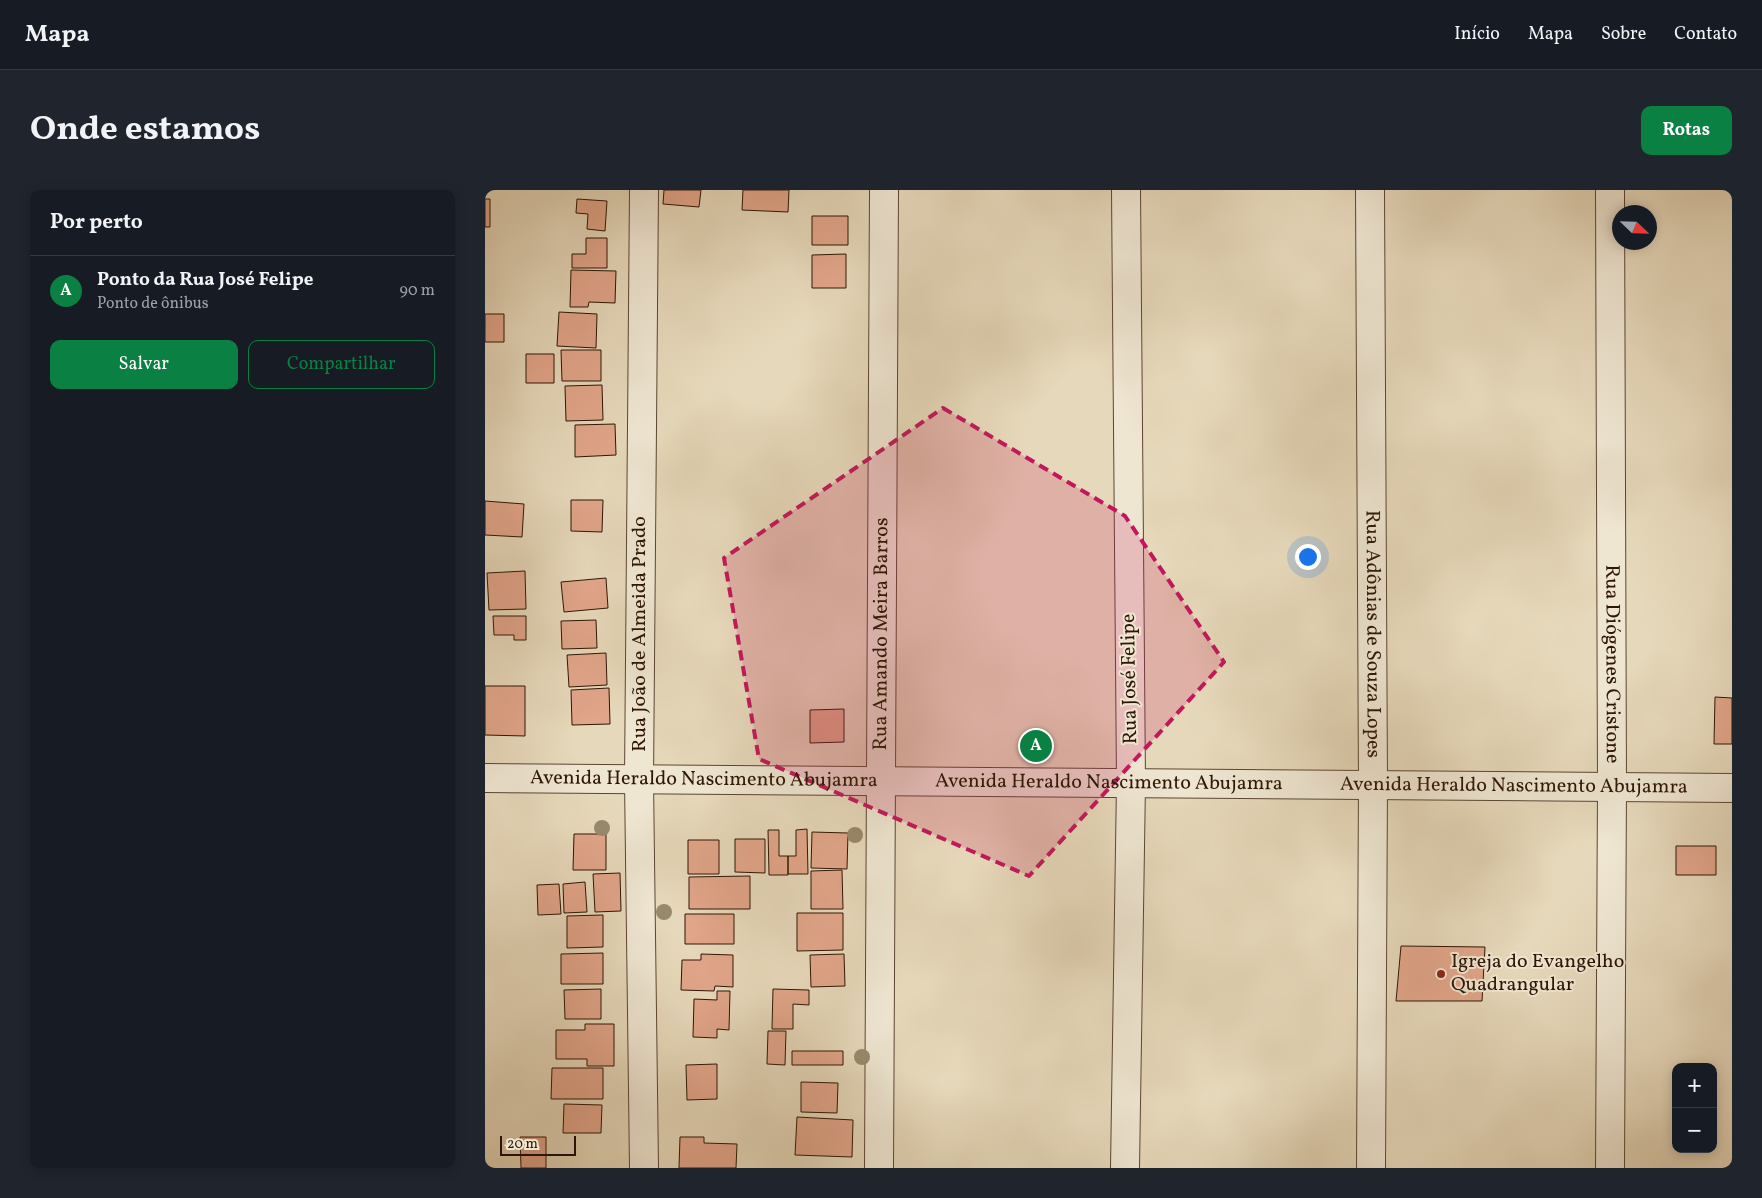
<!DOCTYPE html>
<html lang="pt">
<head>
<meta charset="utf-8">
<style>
  body { margin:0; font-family:Vollkorn,serif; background:#20242c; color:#f1f3f6 }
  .controls { position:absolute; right:15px; bottom:15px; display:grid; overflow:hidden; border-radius:10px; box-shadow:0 2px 12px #0003 }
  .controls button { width:45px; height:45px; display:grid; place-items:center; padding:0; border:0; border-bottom:1px solid #363941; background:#171b24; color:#f1f3f6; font:25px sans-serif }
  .compass { position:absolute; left:1127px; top:15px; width:45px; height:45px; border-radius:50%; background:#171b24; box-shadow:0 2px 12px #0003; rotate:113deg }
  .scale { position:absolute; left:15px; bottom:12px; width:76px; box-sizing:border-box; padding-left:5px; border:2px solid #2e1604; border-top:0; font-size:14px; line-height:18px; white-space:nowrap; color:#2e1604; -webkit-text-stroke:4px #efe6d2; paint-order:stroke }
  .you { position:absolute; left:822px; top:366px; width:18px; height:18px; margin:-12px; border:4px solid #fff; border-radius:50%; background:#1a73e8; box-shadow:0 0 0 8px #1a73e833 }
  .badge { display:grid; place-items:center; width:32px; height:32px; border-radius:50%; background:#0b8043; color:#fff; font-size:16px; font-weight:700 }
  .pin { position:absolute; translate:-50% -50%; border:2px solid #fff; box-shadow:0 1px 5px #0006 }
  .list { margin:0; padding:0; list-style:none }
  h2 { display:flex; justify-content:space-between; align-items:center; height:65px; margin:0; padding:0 20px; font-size:21px }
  h2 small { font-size:16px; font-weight:400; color:#9ea1a6 }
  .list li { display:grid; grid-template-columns:32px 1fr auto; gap:15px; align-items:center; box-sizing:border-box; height:70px; padding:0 20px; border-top:1px solid #363941 }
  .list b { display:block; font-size:19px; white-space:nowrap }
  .list p { margin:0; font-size:16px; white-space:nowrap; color:#9ea1a6 }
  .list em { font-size:16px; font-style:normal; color:#9ea1a6 }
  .actions { display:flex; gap:10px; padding:15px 20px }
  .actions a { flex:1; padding:11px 0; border:1px solid #0b8043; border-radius:10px; text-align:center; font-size:18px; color:#0b8043 }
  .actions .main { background:#0b8043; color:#fff }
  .map { position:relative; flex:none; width:1247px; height:978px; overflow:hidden; border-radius:10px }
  header { display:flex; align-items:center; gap:30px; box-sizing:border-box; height:70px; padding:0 25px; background:#171b24; border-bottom:1px solid #363941 }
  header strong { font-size:24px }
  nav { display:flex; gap:28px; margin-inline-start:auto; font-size:18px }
  .intro { display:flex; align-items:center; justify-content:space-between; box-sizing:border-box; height:120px; padding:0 30px }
  h1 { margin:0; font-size:35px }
  .button { padding:12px 22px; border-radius:10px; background:#0b8043; color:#fff; font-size:18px; font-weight:700 }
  main { display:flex; gap:30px; padding:0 30px }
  aside { flex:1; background:#171b24; border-radius:10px; box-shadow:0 2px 12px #0003 }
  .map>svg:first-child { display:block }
  .building { fill:#e1a589; stroke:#2e1604 }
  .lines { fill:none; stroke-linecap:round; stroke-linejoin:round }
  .minor-casing { stroke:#5c4632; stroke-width:30 }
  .minor { stroke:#efe6d2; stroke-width:28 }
  .tree { fill:#98896c }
  .marked { fill:#c2185b; fill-opacity:0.2; stroke:#c2185b; stroke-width:4; stroke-dasharray:10 6; stroke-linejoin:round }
  .poi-dot { fill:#8f2418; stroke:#efe6d2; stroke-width:2 }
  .labels { text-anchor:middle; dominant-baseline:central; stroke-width:4; stroke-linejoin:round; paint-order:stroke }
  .street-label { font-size:20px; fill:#2e1604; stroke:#efe6d2 }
  .poi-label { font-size:20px; fill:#2e1604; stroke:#efe6d2; text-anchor:start }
</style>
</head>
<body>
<header>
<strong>Mapa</strong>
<nav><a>Início</a><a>Mapa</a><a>Sobre</a><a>Contato</a></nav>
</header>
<div class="intro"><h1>Onde estamos</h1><a class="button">Rotas</a></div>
<main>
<aside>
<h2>Por perto<small></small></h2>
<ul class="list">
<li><span class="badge">A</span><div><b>Ponto da Rua José Felipe</b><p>Ponto de ônibus</p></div><em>90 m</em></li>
</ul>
<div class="actions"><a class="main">Salvar</a><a>Compartilhar</a></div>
</aside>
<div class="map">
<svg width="1247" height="978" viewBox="0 0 1247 978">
  <rect width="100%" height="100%" fill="#e6d8ba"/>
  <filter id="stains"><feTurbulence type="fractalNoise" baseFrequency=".004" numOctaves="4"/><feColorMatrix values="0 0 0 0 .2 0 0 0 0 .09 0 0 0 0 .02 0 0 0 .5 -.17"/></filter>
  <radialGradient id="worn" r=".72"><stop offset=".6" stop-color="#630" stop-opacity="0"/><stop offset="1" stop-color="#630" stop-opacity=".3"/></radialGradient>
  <!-- building -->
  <path class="building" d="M 179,0 L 216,0 L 214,17 L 178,14 Z
    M 258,0 L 304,0 L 303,22 L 257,20 Z
    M 0,9 L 5,9 L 5,37 L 0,37 Z
    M 92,9 L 122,11 L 120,41 L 102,39 L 103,24 L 91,23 Z
    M 327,26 L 363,26 L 363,55 L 327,55 Z
    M 101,48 L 122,48 L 122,78 L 87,78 L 87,64 L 101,64 Z
    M 361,64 L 361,98 L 327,98 L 327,65 Z
    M 86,80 L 131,81 L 130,113 L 104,112 L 103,117 L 85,117 Z
    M 74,122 L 112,124 L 111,158 L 72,156 Z
    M 0,124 L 19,124 L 19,152 L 0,152 Z
    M 76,160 L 116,160 L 116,191 L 77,191 Z
    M 41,164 L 69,164 L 69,193 L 41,193 Z
    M 117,195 L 118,230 L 81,231 L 80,196 Z
    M 130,234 L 131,265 L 90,267 L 90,235 Z
    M 86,310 L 118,310 L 117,342 L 86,341 Z
    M 0,311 L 39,314 L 37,347 L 0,345 Z
    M 40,381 L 41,419 L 4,420 L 2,383 Z
    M 121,388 L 123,418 L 79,422 L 76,392 Z
    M 8,426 L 41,426 L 41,450 L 29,450 L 29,445 L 9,445 Z
    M 111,430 L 112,458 L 77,459 L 76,431 Z
    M 121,463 L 122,495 L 84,497 L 82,465 Z
    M 0,496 L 40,496 L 40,546 L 0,545 Z
    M 124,498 L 125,534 L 87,535 L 86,500 Z
    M 1230,507 L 1247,508 L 1247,554 L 1229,554 Z
    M 359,519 L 359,552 L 325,553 L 325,520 Z
    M 322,639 L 323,684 L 303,684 L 303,666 L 311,666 L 311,640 Z
    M 283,640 L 294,640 L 294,666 L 303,666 L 303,685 L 284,685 Z
    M 327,642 L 363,643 L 362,679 L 326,678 Z
    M 89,644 L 121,644 L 121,680 L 88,680 Z
    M 250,649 L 280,649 L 280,683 L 250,682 Z
    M 203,650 L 234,650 L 234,684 L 203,684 Z
    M 1191,656 L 1231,656 L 1231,685 L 1191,685 Z
    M 357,680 L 358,719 L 326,719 L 326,681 Z
    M 135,683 L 136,721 L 110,722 L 108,684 Z
    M 265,686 L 265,719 L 204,719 L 204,687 Z
    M 100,692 L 102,722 L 79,723 L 78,694 Z
    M 74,694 L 76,724 L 53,725 L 52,695 Z
    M 312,723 L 358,723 L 358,760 L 312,761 Z
    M 200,724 L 249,724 L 249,754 L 200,754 Z
    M 118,725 L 118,757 L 82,758 L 82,726 Z
    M 916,756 L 1000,757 L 997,811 L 911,811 Z
    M 118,763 L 118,794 L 76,794 L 76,764 Z
    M 216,764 L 248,765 L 248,797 L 230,796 L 229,801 L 196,800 L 197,770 L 216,770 Z
    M 359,764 L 360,796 L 326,797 L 325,765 Z
    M 116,799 L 116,829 L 80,829 L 79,800 Z
    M 288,799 L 324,800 L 324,815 L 308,814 L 308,839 L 287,839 Z
    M 232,801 L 245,801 L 244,840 L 232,839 L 232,848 L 208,847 L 209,809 L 232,810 Z
    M 100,834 L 129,834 L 129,876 L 102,876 L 102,869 L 71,869 L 71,840 L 100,840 Z
    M 283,841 L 301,841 L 300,875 L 282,874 Z
    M 307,861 L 358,861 L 358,875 L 307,875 Z
    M 232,874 L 232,909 L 202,910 L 201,875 Z
    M 67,878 L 118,878 L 118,909 L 66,909 Z
    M 316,892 L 353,893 L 352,923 L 316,922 Z
    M 79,914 L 117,915 L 116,943 L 78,943 Z
    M 312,927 L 368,930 L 367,967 L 310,965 Z
    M 35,947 L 61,947 L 61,978 L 36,978 Z
    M 195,947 L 219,947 L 219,953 L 252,954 L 251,978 L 194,978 Z"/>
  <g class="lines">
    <defs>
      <g id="minor">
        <path d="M 159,0 L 154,590 L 159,978"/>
        <path id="s1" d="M 885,0 L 888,595 L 886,978"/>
        <path id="s2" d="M 1125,0 L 1127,597 L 1125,978"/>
        <path id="s3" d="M 0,588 L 1247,598"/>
        <path id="s4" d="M 394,978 L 399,0"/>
        <path d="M 640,978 L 646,593 L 641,0"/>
      </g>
    </defs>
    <!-- minor casing -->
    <use href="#minor" class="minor-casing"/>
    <!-- minor -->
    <use href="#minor" class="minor"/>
  </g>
  <!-- trees -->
  <g class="tree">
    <circle cx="117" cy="638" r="8"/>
    <circle cx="370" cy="645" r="8"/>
    <circle cx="179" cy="722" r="8"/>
    <circle cx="377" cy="867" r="8"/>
  </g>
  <!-- marked area -->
  <path class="marked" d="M 458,218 L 640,326 L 739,472 L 544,686 L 274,569 L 239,368 Z"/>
  <!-- markers -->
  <circle class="poi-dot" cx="956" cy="784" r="5"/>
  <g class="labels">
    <!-- street labels -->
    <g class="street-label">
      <text transform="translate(155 444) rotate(-90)">Rua João de Almeida Prado</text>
      <text stroke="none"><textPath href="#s4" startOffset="534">Rua Amando Meira Barros</textPath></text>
      <text stroke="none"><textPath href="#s1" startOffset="444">Rua Adônias de Souza Lopes</textPath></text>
      <text stroke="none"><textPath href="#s2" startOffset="474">Rua Diógenes Cristone</textPath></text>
      <text transform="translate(645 489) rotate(-91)">Rua José Felipe</text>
      <text stroke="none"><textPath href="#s3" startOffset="219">Avenida Heraldo Nascimento Abujamra</textPath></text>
      <text stroke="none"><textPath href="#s3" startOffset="624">Avenida Heraldo Nascimento Abujamra</textPath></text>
      <text stroke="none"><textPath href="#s3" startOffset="1029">Avenida Heraldo Nascimento Abujamra</textPath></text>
    </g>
    <!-- poi labels -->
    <g class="poi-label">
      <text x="966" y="772">Igreja do Evangelho<tspan x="966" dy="23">Quadrangular</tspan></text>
    </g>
  </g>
  <rect width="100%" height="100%" filter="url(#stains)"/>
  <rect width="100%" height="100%" fill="url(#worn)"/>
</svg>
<div class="controls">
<button>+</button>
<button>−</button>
</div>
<svg class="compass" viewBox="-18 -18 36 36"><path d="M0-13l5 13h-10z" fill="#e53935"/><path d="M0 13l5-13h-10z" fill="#9ea1a6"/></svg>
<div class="scale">20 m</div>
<div class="you"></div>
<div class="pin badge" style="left:551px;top:556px">A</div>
</div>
</main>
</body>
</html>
